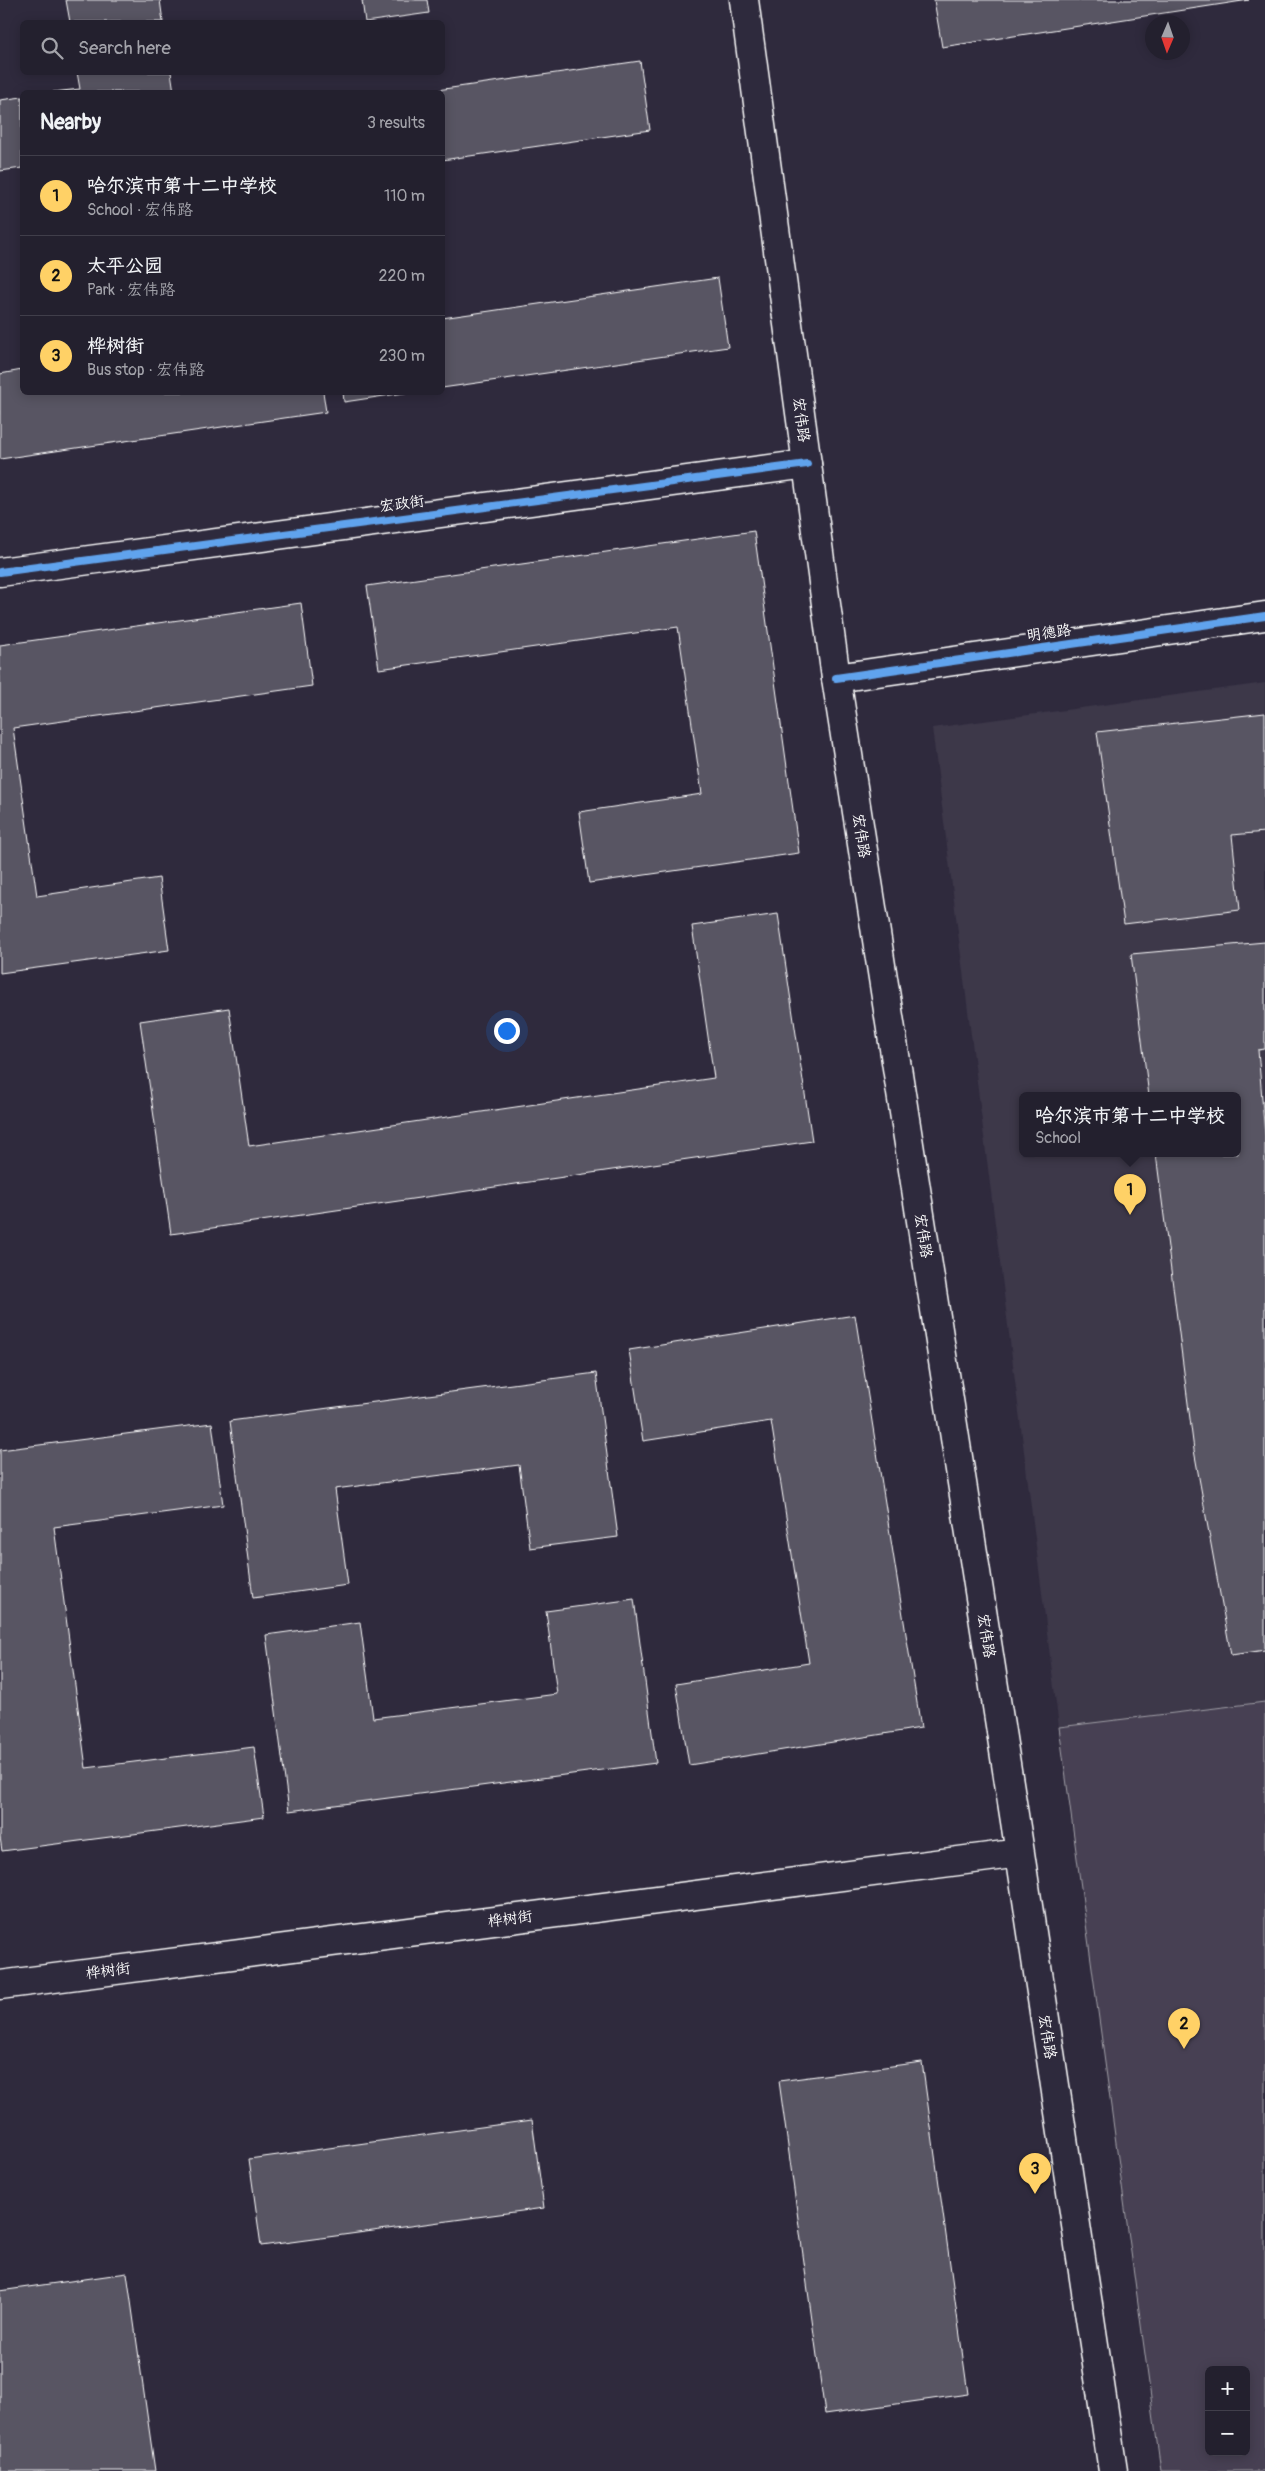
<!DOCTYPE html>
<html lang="en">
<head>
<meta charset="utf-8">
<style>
  body { margin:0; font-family:Pangolin,"LXGW WenKai TC",sans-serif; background:#2b2836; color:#f1f3f6 }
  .controls { position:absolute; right:15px; bottom:15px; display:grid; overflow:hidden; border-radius:8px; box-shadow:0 2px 12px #0003 }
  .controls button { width:45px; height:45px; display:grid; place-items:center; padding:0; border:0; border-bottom:1px solid #403e4a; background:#23202e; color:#f1f3f6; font:25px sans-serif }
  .compass { position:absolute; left:1145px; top:15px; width:45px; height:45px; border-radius:50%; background:#23202e; box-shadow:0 2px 12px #0003; rotate:182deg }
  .you { position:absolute; left:506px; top:1030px; width:18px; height:18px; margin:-12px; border:4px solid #fff; border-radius:50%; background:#1a73e8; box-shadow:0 0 0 8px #1a73e833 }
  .badge { display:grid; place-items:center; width:32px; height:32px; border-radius:50%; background:#ffd166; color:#111; font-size:16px; font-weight:700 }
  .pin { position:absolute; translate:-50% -41px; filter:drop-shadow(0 1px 2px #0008) }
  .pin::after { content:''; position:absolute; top:26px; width:18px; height:15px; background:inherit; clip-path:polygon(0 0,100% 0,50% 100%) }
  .popup { position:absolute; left:1019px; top:1092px; width:222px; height:65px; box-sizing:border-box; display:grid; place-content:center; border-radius:8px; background:#23202e; filter:drop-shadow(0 1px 4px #0005); font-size:16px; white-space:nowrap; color:#a3a3aa }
  .popup b { font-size:19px; color:#f1f3f6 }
  .popup::after { content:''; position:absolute; left:50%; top:100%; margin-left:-10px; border:10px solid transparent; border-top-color:#23202e }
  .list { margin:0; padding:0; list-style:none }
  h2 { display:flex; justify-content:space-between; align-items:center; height:65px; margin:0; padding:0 20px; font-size:21px }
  h2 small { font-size:16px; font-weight:400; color:#a3a3aa }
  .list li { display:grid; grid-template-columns:32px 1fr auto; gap:15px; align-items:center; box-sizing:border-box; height:80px; padding:0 20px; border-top:1px solid #403e4a }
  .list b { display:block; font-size:19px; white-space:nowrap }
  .list p { margin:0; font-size:16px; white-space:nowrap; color:#a3a3aa }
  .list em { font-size:16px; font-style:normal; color:#a3a3aa }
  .icon { flex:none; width:28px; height:28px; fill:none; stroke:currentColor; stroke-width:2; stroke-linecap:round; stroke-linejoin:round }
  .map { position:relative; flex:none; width:1265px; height:2471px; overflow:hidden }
  .search { position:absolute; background:#23202e; box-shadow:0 2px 12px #0003; left:20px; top:20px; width:425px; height:55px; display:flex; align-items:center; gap:12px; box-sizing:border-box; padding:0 18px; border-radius:8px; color:#a3a3aa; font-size:19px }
  .panel { position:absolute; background:#23202e; box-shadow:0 2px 12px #0003; left:20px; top:90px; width:425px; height:305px; border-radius:8px }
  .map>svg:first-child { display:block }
  .built { fill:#3c3749; fill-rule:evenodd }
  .green { fill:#464152; stroke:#a2a0a8; fill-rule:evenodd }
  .building { fill:#595564; stroke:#fff }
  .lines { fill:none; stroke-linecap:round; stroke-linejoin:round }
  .minor-casing { stroke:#fff; stroke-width:31 }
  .major-casing { stroke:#fff; stroke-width:31 }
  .minor { stroke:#2f2a3d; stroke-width:28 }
  .major { stroke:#2f2a3d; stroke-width:28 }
  .cycleway-casing { stroke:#2f2a3d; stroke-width:11 }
  .cycleway { stroke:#60a3ed; stroke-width:8 }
  .labels { text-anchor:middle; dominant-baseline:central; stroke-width:5; stroke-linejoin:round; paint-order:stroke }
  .street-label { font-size:15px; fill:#fff; stroke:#2f2a3d }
</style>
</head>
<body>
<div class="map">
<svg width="1265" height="2471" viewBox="0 0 1265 2471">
  <rect width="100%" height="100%" fill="#2f2a3d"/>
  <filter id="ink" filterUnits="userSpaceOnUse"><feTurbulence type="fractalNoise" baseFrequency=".02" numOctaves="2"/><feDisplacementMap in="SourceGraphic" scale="10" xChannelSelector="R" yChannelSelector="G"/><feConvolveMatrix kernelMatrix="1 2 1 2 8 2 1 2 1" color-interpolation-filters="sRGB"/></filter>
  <g filter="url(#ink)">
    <!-- built -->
    <path class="built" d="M 1265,683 L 1265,1702 L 1059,1727 L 932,728 ZM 1022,1096 L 1238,1096 L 1238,1154 L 1022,1154 Z"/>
    <!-- green -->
    <path class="green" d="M 1265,1702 L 1265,2471 L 1161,2471 L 1059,1727 ZM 1209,2370 L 1246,2370 L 1246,2452 L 1209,2452 Z"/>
    <!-- building -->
    <path class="building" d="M 66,0 L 160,0 L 163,22 L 70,22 Z
      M 362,0 L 427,0 L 429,13 L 365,22 Z
      M 934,0 L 1249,0 L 942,47 Z
      M 640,61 L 650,130 L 442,160 L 442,92 L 423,92 Z
      M 77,72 L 171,72 L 174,92 L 53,92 L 80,89 Z
      M 22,97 L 22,168 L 0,171 L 0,100 Z
      M 718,278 L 728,347 L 442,388 L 442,318 Z
      M 22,370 L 22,392 L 323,392 L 326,412 L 0,459 L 0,374 Z
      M 343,392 L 411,392 L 344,402 Z
      M 754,531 L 799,853 L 589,883 L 579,812 L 702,794 L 678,627 L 379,669 L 367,586 Z
      M 301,603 L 312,686 L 13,728 L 37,896 L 159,878 L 169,950 L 0,973 L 0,645 Z
      M 1265,713 L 1265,832 L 1232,835 L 1240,910 L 1124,924 L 1097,732 Z
      M 778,914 L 812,1141 L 171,1234 L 140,1021 L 229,1008 L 249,1146 L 714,1078 L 692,926 Z
      M 1265,942 L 1265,1049 L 1258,1050 L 1265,1136 L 1265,1650 L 1231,1655 L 1194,1450 L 1156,1154 L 1238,1154 L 1238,1096 L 1149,1096 L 1131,954 Z
      M 855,1315 L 921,1728 L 689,1765 L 676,1684 L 809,1663 L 771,1421 L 643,1441 L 629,1350 Z
      M 596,1373 L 618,1537 L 530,1548 L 519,1465 L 335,1489 L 348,1585 L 253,1598 L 230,1421 Z
      M 212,1423 L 223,1505 L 54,1527 L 86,1768 L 254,1747 L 264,1817 L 2,1851 L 0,1837 L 0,1450 Z
      M 634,1599 L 656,1763 L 289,1811 L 266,1635 L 360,1622 L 373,1718 L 557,1694 L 546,1611 Z
      M 922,2062 L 968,2394 L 825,2414 L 779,2081 Z
      M 532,2120 L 544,2208 L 261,2246 L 249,2159 Z
      M 127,2273 L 155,2471 L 0,2471 L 0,2291 Z"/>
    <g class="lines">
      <defs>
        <path id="minor" d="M 0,572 L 807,464
          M 836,678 L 1265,616"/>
        <path id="major" d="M 744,0 L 836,678 L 1020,1853 L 1113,2471
          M 0,1985 L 1020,1853"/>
      </defs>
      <!-- minor casing -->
      <use href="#minor" class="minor-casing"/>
      <!-- major casing -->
      <use href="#major" class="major-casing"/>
      <!-- minor -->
      <use href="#minor" class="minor"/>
      <!-- major -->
      <use href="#major" class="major"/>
      <defs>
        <path id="cycleway" d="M 0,572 L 807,464
          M 836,678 L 1265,616"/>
      </defs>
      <!-- cycleway casing -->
      <use href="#cycleway" class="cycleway-casing"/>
      <!-- cycleway -->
      <use href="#cycleway" class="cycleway"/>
    </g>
  </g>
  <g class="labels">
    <!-- street labels -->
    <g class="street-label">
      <text transform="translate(801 420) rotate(82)">宏伟路</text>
      <text transform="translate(402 504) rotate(-8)">宏政街</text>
      <text transform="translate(1049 633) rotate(-8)">明德路</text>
      <text transform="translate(861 836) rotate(81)">宏伟路</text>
      <text transform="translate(923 1236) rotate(81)">宏伟路</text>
      <text transform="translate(986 1636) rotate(81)">宏伟路</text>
      <text transform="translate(510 1919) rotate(-7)">桦树街</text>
      <text transform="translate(108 1971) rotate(-7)">桦树街</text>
      <text transform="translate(1047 2037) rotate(81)">宏伟路</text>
    </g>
  </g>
</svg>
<div class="controls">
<button>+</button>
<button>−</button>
</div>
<svg class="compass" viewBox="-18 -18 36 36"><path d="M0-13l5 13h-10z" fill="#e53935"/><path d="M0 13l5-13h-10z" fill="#a3a3aa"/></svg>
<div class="you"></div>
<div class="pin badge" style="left:1130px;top:1215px">1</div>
<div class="popup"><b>哈尔滨市第十二中学校</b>School</div>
<div class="pin badge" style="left:1184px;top:2049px">2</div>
<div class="pin badge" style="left:1035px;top:2194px">3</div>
<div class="search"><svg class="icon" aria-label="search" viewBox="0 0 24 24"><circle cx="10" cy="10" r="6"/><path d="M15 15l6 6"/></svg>Search here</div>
<section class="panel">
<h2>Nearby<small>3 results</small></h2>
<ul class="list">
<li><span class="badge">1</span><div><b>哈尔滨市第十二中学校</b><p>School · 宏伟路</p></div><em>110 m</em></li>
<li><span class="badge">2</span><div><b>太平公园</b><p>Park · 宏伟路</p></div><em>220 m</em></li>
<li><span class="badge">3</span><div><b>桦树街</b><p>Bus stop · 宏伟路</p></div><em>230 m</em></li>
</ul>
</section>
</div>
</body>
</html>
